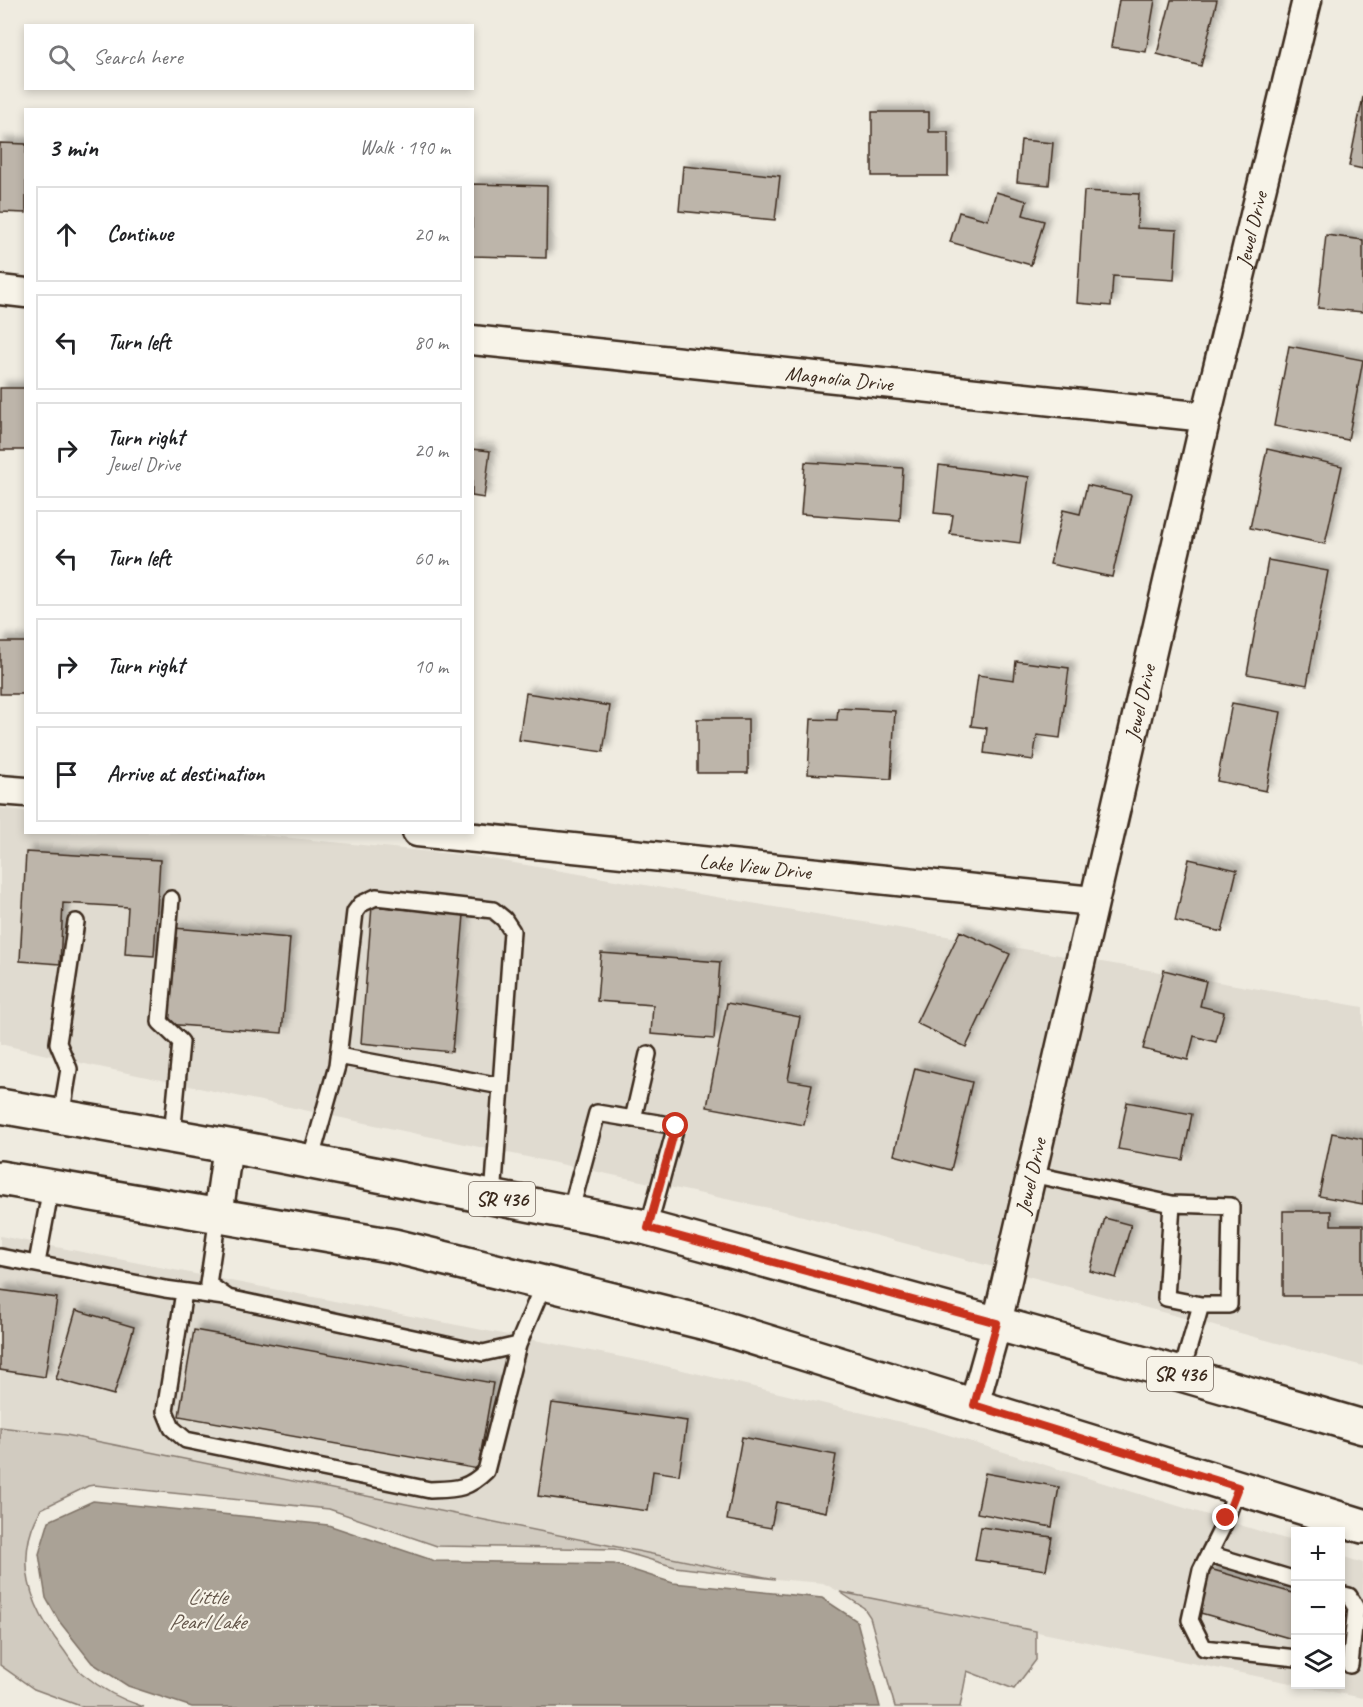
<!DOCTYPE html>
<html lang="en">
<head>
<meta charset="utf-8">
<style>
  body { margin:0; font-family:Caveat,sans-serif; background:#f2f2f2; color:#202124 }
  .controls { position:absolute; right:18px; bottom:18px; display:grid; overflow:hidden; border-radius:0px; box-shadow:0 3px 9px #0003 }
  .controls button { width:54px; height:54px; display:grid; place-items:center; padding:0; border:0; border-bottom:2px solid #e0e0e0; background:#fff; color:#202124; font:30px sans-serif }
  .stop { position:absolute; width:18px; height:18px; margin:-14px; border:4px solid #c8321e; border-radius:50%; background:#fff }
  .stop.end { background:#c8321e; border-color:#fff; box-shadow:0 2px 6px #0008 }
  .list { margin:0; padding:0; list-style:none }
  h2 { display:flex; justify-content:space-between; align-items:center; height:78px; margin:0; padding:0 24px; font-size:26px }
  h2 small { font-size:20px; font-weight:400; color:#757577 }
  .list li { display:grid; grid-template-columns:39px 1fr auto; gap:18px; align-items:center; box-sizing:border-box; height:96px; margin:0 12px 12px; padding:0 12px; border:2px solid #e0e0e0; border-radius:0px }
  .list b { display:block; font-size:22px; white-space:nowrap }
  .list p { margin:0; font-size:20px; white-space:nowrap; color:#757577 }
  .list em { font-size:20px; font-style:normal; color:#757577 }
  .icon { flex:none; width:33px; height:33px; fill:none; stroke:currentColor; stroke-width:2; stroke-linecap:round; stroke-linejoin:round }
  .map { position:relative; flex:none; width:1363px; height:1707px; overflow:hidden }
  .search { position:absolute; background:#fff; box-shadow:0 3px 9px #0003; left:24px; top:24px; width:450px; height:66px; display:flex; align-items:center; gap:15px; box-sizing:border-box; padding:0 21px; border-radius:0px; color:#757577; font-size:22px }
  .panel { position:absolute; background:#fff; box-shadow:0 3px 9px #0003; left:24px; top:108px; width:450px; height:726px; border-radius:0px }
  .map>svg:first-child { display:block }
  .built { fill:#e0dbd0 }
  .green { fill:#d1cbc0; stroke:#867a6f; stroke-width:1.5 }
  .water { fill:#aaa296; stroke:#7e7266; stroke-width:1.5 }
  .building { fill:#bdb5aa; stroke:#3b2a1e; stroke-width:1.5; filter:url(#shadow) }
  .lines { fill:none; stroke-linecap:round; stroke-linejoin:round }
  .service-casing { stroke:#3b2a1e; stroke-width:20 }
  .minor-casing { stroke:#3b2a1e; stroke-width:33 }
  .primary-casing { stroke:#3b2a1e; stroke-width:38 }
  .service { stroke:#f7f3e8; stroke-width:15 }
  .minor { stroke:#f7f3e8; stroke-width:28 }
  .primary { stroke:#f7f3e8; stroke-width:33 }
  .route { stroke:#c8321e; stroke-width:8 }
  .labels { text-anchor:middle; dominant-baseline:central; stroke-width:4.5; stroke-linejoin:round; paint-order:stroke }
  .shield { fill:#f7f3e8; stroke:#73665b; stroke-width:1.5 }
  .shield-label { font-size:20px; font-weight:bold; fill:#3b2a1e }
  .street-label { font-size:21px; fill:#3b2a1e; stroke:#f7f3e8 }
  .water-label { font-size:22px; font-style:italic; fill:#625448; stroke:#f7f3e8 }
</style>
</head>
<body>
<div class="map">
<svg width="1363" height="1707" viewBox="0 0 1363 1707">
  <defs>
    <filter id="shadow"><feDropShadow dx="5.5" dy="-5.5" stdDeviation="3" flood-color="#0004"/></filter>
  </defs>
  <rect width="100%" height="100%" fill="#efebe0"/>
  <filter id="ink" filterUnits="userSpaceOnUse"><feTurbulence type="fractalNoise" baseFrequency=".0167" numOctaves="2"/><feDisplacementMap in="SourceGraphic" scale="12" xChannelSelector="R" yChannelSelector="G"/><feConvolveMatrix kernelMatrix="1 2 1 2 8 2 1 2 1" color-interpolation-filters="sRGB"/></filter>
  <g filter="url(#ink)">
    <!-- built -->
    <path class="built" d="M 0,808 L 25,811 L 26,832 L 241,833 L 473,856 L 1065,956 L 993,1267 L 788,1212 L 85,1064 L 0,1044 Z
      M 1096,961 L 1363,1007 L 1363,1366 L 1024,1275 Z
      M 0,1236 L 657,1364 L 926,1428 L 1295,1542 L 1295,1684 L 840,1592 L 823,1583 L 775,1579 L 66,1435 L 0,1427 Z
      M 1341,1556 L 1363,1563 L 1363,1698 L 1297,1685 L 1340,1684 Z"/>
    <!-- green -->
    <path class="green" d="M 0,1427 L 66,1435 L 775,1579 L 675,1567 L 614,1549 L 437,1546 L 329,1509 L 94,1485 L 88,1486 L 41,1509 C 13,1558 30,1607 63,1649 C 69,1657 75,1668 83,1674 C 101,1689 122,1700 144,1707 L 83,1707 L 34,1689 L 0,1665 Z
      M 840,1592 L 1036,1631 L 1036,1660 L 1014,1689 L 967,1671 L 960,1707 L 895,1707 L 870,1617 L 864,1608 Z"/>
    <!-- water -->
    <path class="water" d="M 93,1501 L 328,1525 L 435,1561 L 614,1564 L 673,1583 L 822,1598 L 857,1621 L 880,1707 L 192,1707 L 128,1686 L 92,1663 L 59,1621 L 46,1598 L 39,1554 L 49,1521 Z"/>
    <!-- building -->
    <path class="building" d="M 1119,0 L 1155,0 L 1146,52 L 1111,47 Z
      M 1171,0 L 1217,0 L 1201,66 L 1157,54 Z
      M 1363,97 L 1363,169 L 1349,166 Z
      M 872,112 L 929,112 L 929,132 L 948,132 L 948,176 L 872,176 Z
      M 1021,140 L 1053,143 L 1049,185 L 1017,182 Z
      M 0,143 L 26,144 L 26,213 L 0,212 Z
      M 683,166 L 780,176 L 775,220 L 679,211 Z
      M 472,184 L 547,186 L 546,258 L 472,256 Z
      M 1084,191 L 1139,194 L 1137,228 L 1177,230 L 1174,280 L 1113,276 L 1111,306 L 1077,303 Z
      M 996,192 L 1027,201 L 1023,215 L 1044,221 L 1031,265 L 950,242 L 959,212 L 988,220 Z
      M 1326,235 L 1363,240 L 1363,312 L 1318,308 Z
      M 1289,346 L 1363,360 L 1348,440 L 1274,426 Z
      M 0,388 L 26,388 L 26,450 L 0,450 Z
      M 472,449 L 490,451 L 484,498 L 472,496 Z
      M 1267,449 L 1342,466 L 1325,544 L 1250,528 Z
      M 805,462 L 903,468 L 900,521 L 801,514 Z
      M 939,465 L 1029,477 L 1020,543 L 950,534 L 953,515 L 934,513 Z
      M 1087,485 L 1131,495 L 1112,577 L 1050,564 L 1063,510 L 1080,514 Z
      M 1268,560 L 1328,571 L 1307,685 L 1247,674 Z
      M 0,642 L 26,642 L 26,694 L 0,694 Z
      M 1016,661 L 1069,668 L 1060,738 L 1037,735 L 1033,760 L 984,753 L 987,728 L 971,726 L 978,675 L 1014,680 Z
      M 526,693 L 610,706 L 603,752 L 519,740 Z
      M 1232,703 L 1281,712 L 1266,791 L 1217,781 Z
      M 838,708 L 895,711 L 891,779 L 808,774 L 811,719 L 837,720 Z
      M 697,719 L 748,719 L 748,773 L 697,773 Z
      M 26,852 L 160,860 L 154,956 L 125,954 L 128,907 L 63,903 L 60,964 L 20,961 Z
      M 1189,859 L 1237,870 L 1222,932 L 1175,921 Z
      M 372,906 L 464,915 L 452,1052 L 361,1043 Z
      M 174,928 L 290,938 L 282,1033 L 166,1024 Z
      M 960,931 L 1010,954 L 966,1047 L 916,1023 Z
      M 601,953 L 720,962 L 714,1039 L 651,1034 L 653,1005 L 597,1001 Z
      M 1164,970 L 1206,981 L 1200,1006 L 1224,1012 L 1216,1042 L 1194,1036 L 1188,1060 L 1143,1049 Z
      M 727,1003 L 800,1017 L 788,1080 L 812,1084 L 804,1125 L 707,1107 Z
      M 915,1068 L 972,1082 L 951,1170 L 894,1155 Z
      M 1127,1102 L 1192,1114 L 1183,1160 L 1118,1149 Z
      M 1332,1133 L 1363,1139 L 1363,1204 L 1319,1196 Z
      M 1283,1211 L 1331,1211 L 1331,1225 L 1363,1225 L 1363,1296 L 1283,1296 Z
      M 1105,1218 L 1131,1225 L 1116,1278 L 1090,1271 Z
      M 0,1290 L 57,1298 L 45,1377 L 0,1370 Z
      M 76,1310 L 134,1327 L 114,1395 L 56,1379 Z
      M 194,1330 L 493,1383 L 478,1469 L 179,1416 Z
      M 552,1403 L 687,1421 L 679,1475 L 653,1471 L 648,1511 L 538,1496 Z
      M 742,1437 L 836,1455 L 826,1512 L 776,1502 L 771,1528 L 727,1520 Z
      M 985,1473 L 1059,1487 L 1052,1527 L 977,1513 Z
      M 981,1527 L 1052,1537 L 1046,1570 L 975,1560 Z
      M 1210,1569 L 1296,1594 L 1296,1640 L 1197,1612 Z"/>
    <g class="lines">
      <defs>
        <path id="service" d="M 171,899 L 160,1022 L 181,1042 L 172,1136
          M 338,1056 L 501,1086
          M 61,1117 L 69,1069 L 58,1043 L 76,922
          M 633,1119 L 648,1054
          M 310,1162 L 337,1066 L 355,912 L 361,904 L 376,897 L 493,910 L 504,919 L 512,931 L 493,1198
          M 1031,1174 L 1172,1204 L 1231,1206 L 1229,1305 L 1201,1305 L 1166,1298 L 1172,1204
          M 570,1213 L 597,1113 L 676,1126 L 648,1228
          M 218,1216 L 208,1284 L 228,1298 L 483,1353 L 518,1345 L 544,1283
          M 0,1257 L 165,1289 L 224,1297
          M 37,1263 L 51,1187
          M 184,1292 L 165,1411 L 172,1428 L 186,1440 L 430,1490 C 455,1489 467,1490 486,1471 L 518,1345
          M 1181,1374 L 1201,1305
          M 1238,1487 L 1224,1524 L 1201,1570 L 1190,1620 L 1204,1648 L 1296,1658
          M 1209,1554 L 1296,1580
          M 1340,1594 L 1349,1596 L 1356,1608 L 1350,1665"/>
        <g id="minor">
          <path d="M 0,290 L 26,293"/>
          <path id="s1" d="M 472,340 L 1206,417"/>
          <path d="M 0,790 L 26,792"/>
          <path id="s2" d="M 417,832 L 1093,901"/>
          <path d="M 218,1216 L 228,1146"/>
          <path id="s3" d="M 974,1405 L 997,1323 L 1206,417 L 1307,0"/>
        </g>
        <path id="primary" d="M 0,1106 L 245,1149 L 640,1226 L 1181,1374 L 1363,1427
          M 0,1178 L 394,1246 L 706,1323 L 1363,1526"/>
      </defs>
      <!-- service casing -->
      <use href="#service" class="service-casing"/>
      <!-- minor casing -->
      <use href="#minor" class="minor-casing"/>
      <!-- primary casing -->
      <use href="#primary" class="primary-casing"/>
      <!-- service -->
      <use href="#service" class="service"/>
      <!-- minor -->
      <use href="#minor" class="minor"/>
      <!-- primary -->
      <use href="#primary" class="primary"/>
    </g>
  </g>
  <g class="lines" filter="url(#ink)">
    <!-- route -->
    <path class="route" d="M 676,1126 L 648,1228 L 997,1323 L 974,1405 L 1238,1487 L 1226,1518"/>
  </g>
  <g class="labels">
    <!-- shield labels -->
    <g class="shield">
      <rect x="469" y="1182" width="66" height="34" rx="4.5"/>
      <rect x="1147" y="1357" width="66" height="34" rx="4.5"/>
    </g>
    <g class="shield-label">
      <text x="502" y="1199">SR 436</text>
      <text x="1180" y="1374">SR 436</text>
    </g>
    <!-- street labels -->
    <g class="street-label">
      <text stroke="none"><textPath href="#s3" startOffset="1208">Jewel Drive</textPath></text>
      <text stroke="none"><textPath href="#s1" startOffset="369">Magnolia Drive</textPath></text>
      <text stroke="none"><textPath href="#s3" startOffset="722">Jewel Drive</textPath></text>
      <text stroke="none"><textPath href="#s2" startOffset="340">Lake View Drive</textPath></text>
      <text stroke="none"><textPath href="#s3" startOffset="236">Jewel Drive</textPath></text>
    </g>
    <!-- water labels -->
    <g class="water-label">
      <text x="207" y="1597">Little<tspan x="207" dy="25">Pearl Lake</tspan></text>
    </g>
  </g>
</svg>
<div class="controls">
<button>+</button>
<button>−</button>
<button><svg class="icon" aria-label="layers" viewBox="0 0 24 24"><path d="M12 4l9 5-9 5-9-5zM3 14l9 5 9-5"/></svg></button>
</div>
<div class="stop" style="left:676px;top:1126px"></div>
<div class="stop end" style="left:1226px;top:1518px"></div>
<div class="search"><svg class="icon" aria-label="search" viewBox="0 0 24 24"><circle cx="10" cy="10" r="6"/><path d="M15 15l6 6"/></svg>Search here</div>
<section class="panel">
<h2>3 min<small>Walk · 190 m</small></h2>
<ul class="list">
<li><svg class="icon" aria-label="ahead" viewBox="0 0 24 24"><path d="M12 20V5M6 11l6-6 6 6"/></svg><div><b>Continue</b></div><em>20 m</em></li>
<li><svg class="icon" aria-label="left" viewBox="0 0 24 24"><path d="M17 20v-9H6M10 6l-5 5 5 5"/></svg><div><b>Turn left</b></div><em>80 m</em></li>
<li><svg class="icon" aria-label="right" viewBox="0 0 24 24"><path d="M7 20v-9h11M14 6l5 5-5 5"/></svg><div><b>Turn right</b><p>Jewel Drive</p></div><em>20 m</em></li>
<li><svg class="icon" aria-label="left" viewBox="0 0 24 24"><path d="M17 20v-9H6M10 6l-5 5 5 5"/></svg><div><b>Turn left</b></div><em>60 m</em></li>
<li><svg class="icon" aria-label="right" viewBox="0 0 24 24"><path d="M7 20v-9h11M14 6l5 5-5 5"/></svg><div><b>Turn right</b></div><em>10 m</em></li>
<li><svg class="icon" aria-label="arrive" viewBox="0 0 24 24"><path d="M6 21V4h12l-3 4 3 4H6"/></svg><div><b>Arrive at destination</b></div></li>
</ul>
</section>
</div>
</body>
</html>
